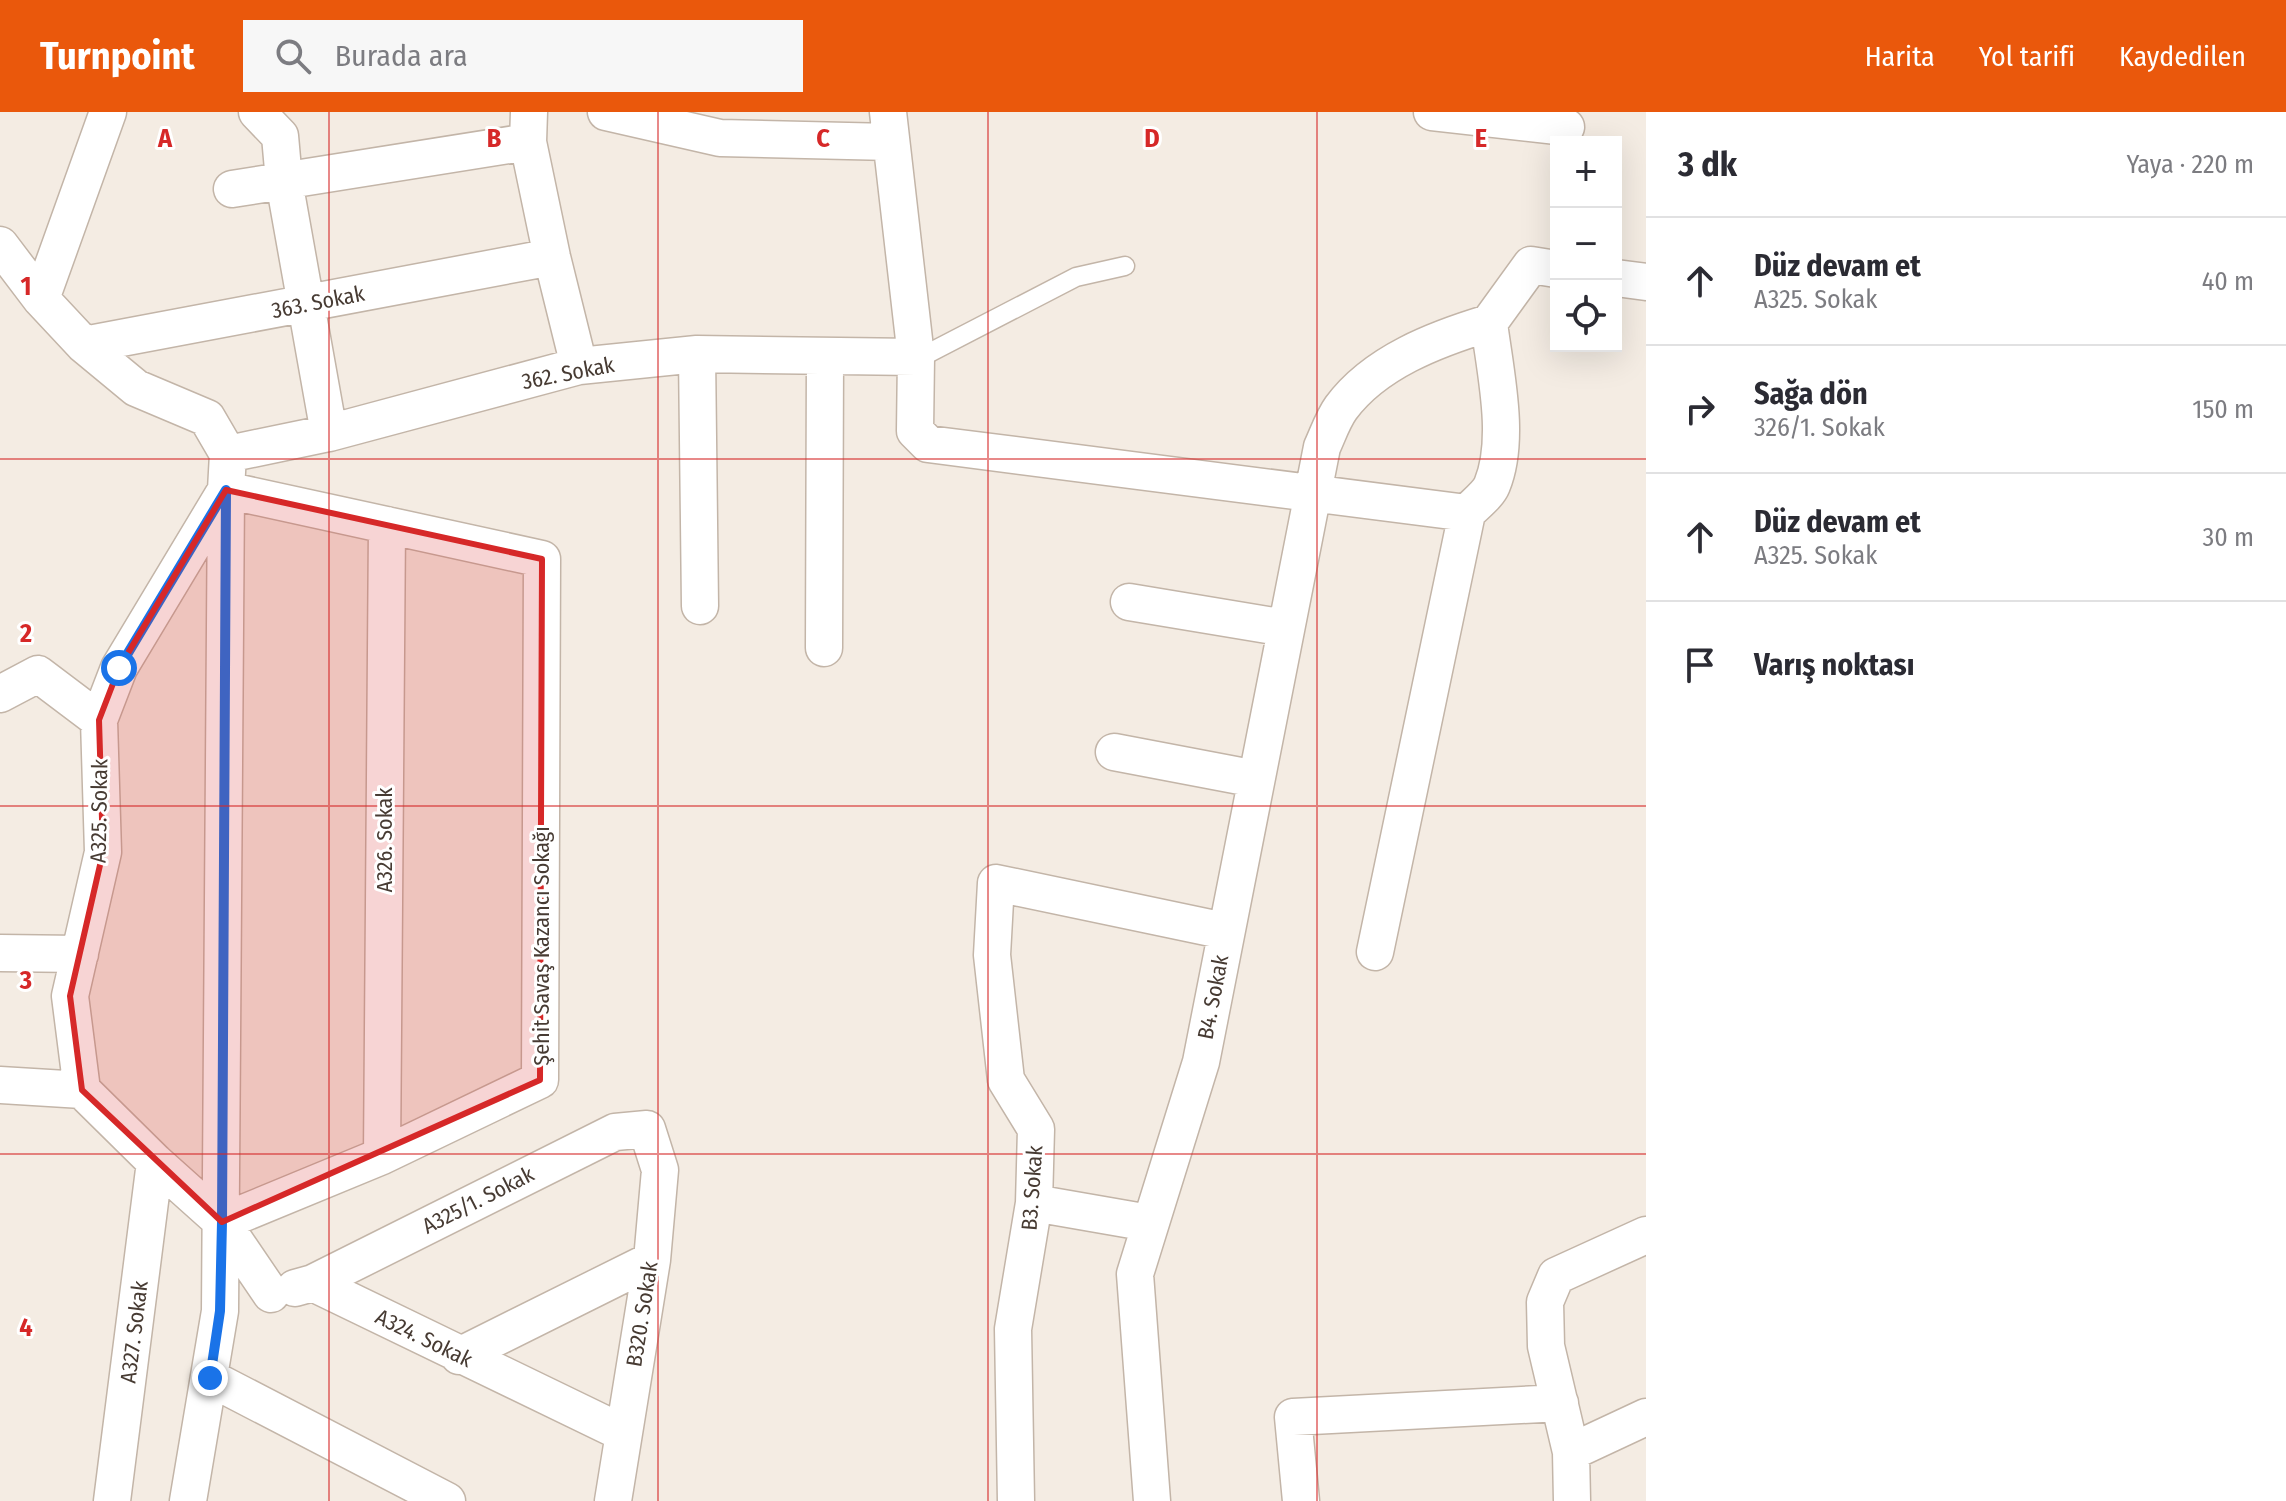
<!DOCTYPE html>
<html lang="tr">
<head>
<meta charset="utf-8">
<style>
  body { margin:0; font-family:"Fira Sans Condensed",sans-serif; background:#f7f7f7; color:#2b2b33 }
  .controls { position:absolute; right:24px; top:24px; display:grid; overflow:hidden; border-radius:0px; box-shadow:0 8px 32px #0002 }
  .controls button { width:72px; height:72px; display:grid; place-items:center; padding:0; border:0; border-bottom:2px solid #e1e1e2; background:#fff; color:#2b2b33; font:40px sans-serif }
  .stop { position:absolute; width:24px; height:24px; margin:-18px; border:6px solid #1a73e8; border-radius:50%; background:#fff }
  .stop.end { background:#1a73e8; border-color:#fff; box-shadow:0 2px 8px #0008 }
  .list { margin:0; padding:0; list-style:none }
  h2 { display:flex; justify-content:space-between; align-items:center; height:104px; margin:0; padding:0 32px; font-size:34px }
  h2 small { font-size:26px; font-weight:400; color:#7c7c81 }
  .list li { display:grid; grid-template-columns:52px 1fr auto; gap:24px; align-items:center; box-sizing:border-box; height:128px; padding:0 32px; border-top:2px solid #e1e1e2 }
  .list b { display:block; font-size:30px; white-space:nowrap }
  .list p { margin:0; font-size:26px; white-space:nowrap; color:#7c7c81 }
  .list em { font-size:26px; font-style:normal; color:#7c7c81 }
  .icon { flex:none; width:44px; height:44px; fill:none; stroke:currentColor; stroke-width:2; stroke-linecap:round; stroke-linejoin:round }
  .map { position:relative; flex:none; width:1646px; height:1389px; overflow:hidden }
  header { display:flex; align-items:center; gap:48px; box-sizing:border-box; height:112px; padding:0 40px; background:#ea580c; color:#fff }
  header strong { font-size:38px }
  nav { display:flex; gap:44px; margin-inline-start:auto; font-size:28px }
  .search { width:560px; height:72px; background:#f7f7f7; display:flex; align-items:center; gap:20px; box-sizing:border-box; padding:0 28px; border-radius:0px; color:#7c7c81; font-size:30px }
  main { display:flex }
  aside { flex:1; background:#fff }
  .map>svg:first-child { display:block }
  .lines { fill:none; stroke-linecap:round; stroke-linejoin:round }
  .lane-casing { stroke:#c3b5a8; stroke-width:21 }
  .street-casing { stroke:#c3b5a8; stroke-width:39 }
  .lane { stroke:#fff; stroke-width:18 }
  .street { stroke:#fff; stroke-width:36 }
  .route { stroke:#1a73e8; stroke-width:10 }
  .marked { fill:#d62828; fill-opacity:0.2; stroke:#d62828; stroke-width:6; stroke-linejoin:round }
  .grid { fill:none; stroke:#d62828; stroke-width:2; stroke-opacity:0.55 }
  .labels { text-anchor:middle; dominant-baseline:central; stroke-width:6; stroke-linejoin:round; paint-order:stroke }
  .street-label { font-size:22px; fill:#473b33; stroke:#fff }
  .grid-label { font-size:26px; text-anchor:middle; font-weight:bold; fill:#d62828; stroke:#fff; stroke-width:6; stroke-linejoin:round; paint-order:stroke }
</style>
</head>
<body>
<header>
<strong>Turnpoint</strong>
<div class="search"><svg class="icon" aria-label="search" viewBox="0 0 24 24"><circle cx="10" cy="10" r="6"/><path d="M15 15l6 6"/></svg>Burada ara</div>
<nav><a>Harita</a><a>Yol tarifi</a><a>Kaydedilen</a></nav>
</header>
<main>
<div class="map">
<svg width="1646" height="1389" viewBox="0 0 1646 1389">
  <rect width="100%" height="100%" fill="#f4ece3"/>
  <g class="lines">
    <defs>
      <path id="lane" d="M 916,245 L 929,241 L 1076,165 L 1125,154"/>
      <path id="street" d="M 257,0 L 280,24 L 284,69 L 329,321
        M 529,0 L 528,30 L 552,145 L 579,254
        M 606,0 L 720,26 L 891,30
        M 888,0 L 916,245 L 915,319 L 928,332 L 1467,401
        M 1432,0 L 1566,15
        M 232,77 L 528,30
        M 0,133 L 41,187 L 84,233 L 136,276 L 207,306 L 228,342 L 226,378 L 119,556 L 99,608 L 103,740 L 70,884 L 82,978 L 155,1050 L 222,1110 L 271,1182
        M 1616,166 L 1646,170
        M 41,187 L 108,0
        M 84,233 L 552,145
        M 697,242 L 700,494
        M 228,342 L 329,321 L 579,254 L 697,242 L 916,245
        M 1467,401 C 1474,393 1488,383 1492,373 C 1511,327 1495,259 1489,211 L 1531,153 L 1556,157
        M 1129,490 L 1286,516
        M 824,536 L 825,244
        M 0,582 L 38,562 L 99,608
        M 1114,640 L 1256,667
        M 1375,840 L 1467,401
        M 0,841 L 80,842
        M 0,973 L 82,978
        M 382,1044 L 387,413
        M 1034,1091 L 1149,1111
        M 313,1171 L 615,1020 L 647,1017 L 660,1058 L 652,1148 L 613,1389
        M 295,1176 L 313,1171 L 623,1321
        M 459,1244 L 652,1148
        M 210,1266 L 447,1389
        M 1571,1340 L 1646,1305
        M 112,1389 L 155,1050
        M 188,1389 L 220,1199 L 226,378 L 542,447 L 540,968 L 382,1044 L 222,1110
        M 1016,1389 L 1013,1217 L 1034,1091 L 1036,1017 L 1006,968 L 992,843 L 996,771 L 1225,819
        M 1152,1389 L 1135,1162 L 1201,950 L 1322,335 C 1328,322 1333,307 1341,296 C 1375,250 1436,227 1489,211
        M 1301,1389 L 1293,1305 L 1560,1291
        M 1572,1389 L 1571,1340 L 1546,1234 L 1545,1190 L 1556,1164 L 1646,1123"/>
    </defs>
    <!-- lane casing -->
    <use href="#lane" class="lane-casing"/>
    <!-- street casing -->
    <use href="#street" class="street-casing"/>
    <!-- lane -->
    <use href="#lane" class="lane"/>
    <!-- street -->
    <use href="#street" class="street"/>
  </g>
  <g class="lines">
    <!-- route -->
    <path class="route" d="M 119,556 L 226,378 L 222,1110 L 220,1199 L 210,1266"/>
  </g>
  <!-- marked area -->
  <path class="marked" d="M 226,378 L 542,447 L 540,968 L 222,1110 L 82,978 L 70,884 L 103,740 L 99,608 L 119,556 Z"/>
  <!-- grid -->
  <path class="grid" d="M 329,0 L 329,1389M 658,0 L 658,1389M 988,0 L 988,1389M 1317,0 L 1317,1389M 0,347 L 1646,347M 0,694 L 1646,694M 0,1042 L 1646,1042"/>
  <g class="labels">
    <!-- street labels -->
    <g class="street-label">
      <text transform="translate(318 190) rotate(-11)">363. Sokak</text>
      <text transform="translate(568 261) rotate(-11)">362. Sokak</text>
      <text transform="translate(99 699) rotate(-89)">A325. Sokak</text>
      <text transform="translate(384 728) rotate(-90)">A326. Sokak</text>
      <text transform="translate(541 834) rotate(-90)">Şehit Savaş Kazancı Sokağı</text>
      <text transform="translate(1213 885) rotate(-79)">B4. Sokak</text>
      <text transform="translate(1032 1076) rotate(-86)">B3. Sokak</text>
      <text transform="translate(478 1088) rotate(-27)">A325/1. Sokak</text>
      <text transform="translate(642 1202) rotate(-81)">B320. Sokak</text>
      <text transform="translate(134 1220) rotate(-83)">A327. Sokak</text>
      <text transform="translate(424 1226) rotate(26)">A324. Sokak</text>
    </g>
  </g>
  <g class="grid-label">
    <text x="165" y="35">A</text>
    <text x="494" y="35">B</text>
    <text x="823" y="35">C</text>
    <text x="1152" y="35">D</text>
    <text x="1481" y="35">E</text>
    <text x="26" y="183">1</text>
    <text x="26" y="530">2</text>
    <text x="26" y="877">3</text>
    <text x="26" y="1224">4</text>
  </g>
</svg>
<div class="controls">
<button>+</button>
<button>−</button>
<button><svg class="icon" aria-label="locate" viewBox="0 0 24 24"><circle cx="12" cy="12" r="6"/><path d="M12 2v4M12 18v4M2 12h4M18 12h4"/></svg></button>
</div>
<div class="stop" style="left:119px;top:556px"></div>
<div class="stop end" style="left:210px;top:1266px"></div>
</div>
<aside>
<h2>3 dk<small>Yaya · 220 m</small></h2>
<ul class="list">
<li><svg class="icon" aria-label="ahead" viewBox="0 0 24 24"><path d="M12 20V5M6 11l6-6 6 6"/></svg><div><b>Düz devam et</b><p>A325. Sokak</p></div><em>40 m</em></li>
<li><svg class="icon" aria-label="right" viewBox="0 0 24 24"><path d="M7 20v-9h11M14 6l5 5-5 5"/></svg><div><b>Sağa dön</b><p>326/1. Sokak</p></div><em>150 m</em></li>
<li><svg class="icon" aria-label="ahead" viewBox="0 0 24 24"><path d="M12 20V5M6 11l6-6 6 6"/></svg><div><b>Düz devam et</b><p>A325. Sokak</p></div><em>30 m</em></li>
<li><svg class="icon" aria-label="arrive" viewBox="0 0 24 24"><path d="M6 21V4h12l-3 4 3 4H6"/></svg><div><b>Varış noktası</b></div></li>
</ul>
</aside>
</main>
</body>
</html>
